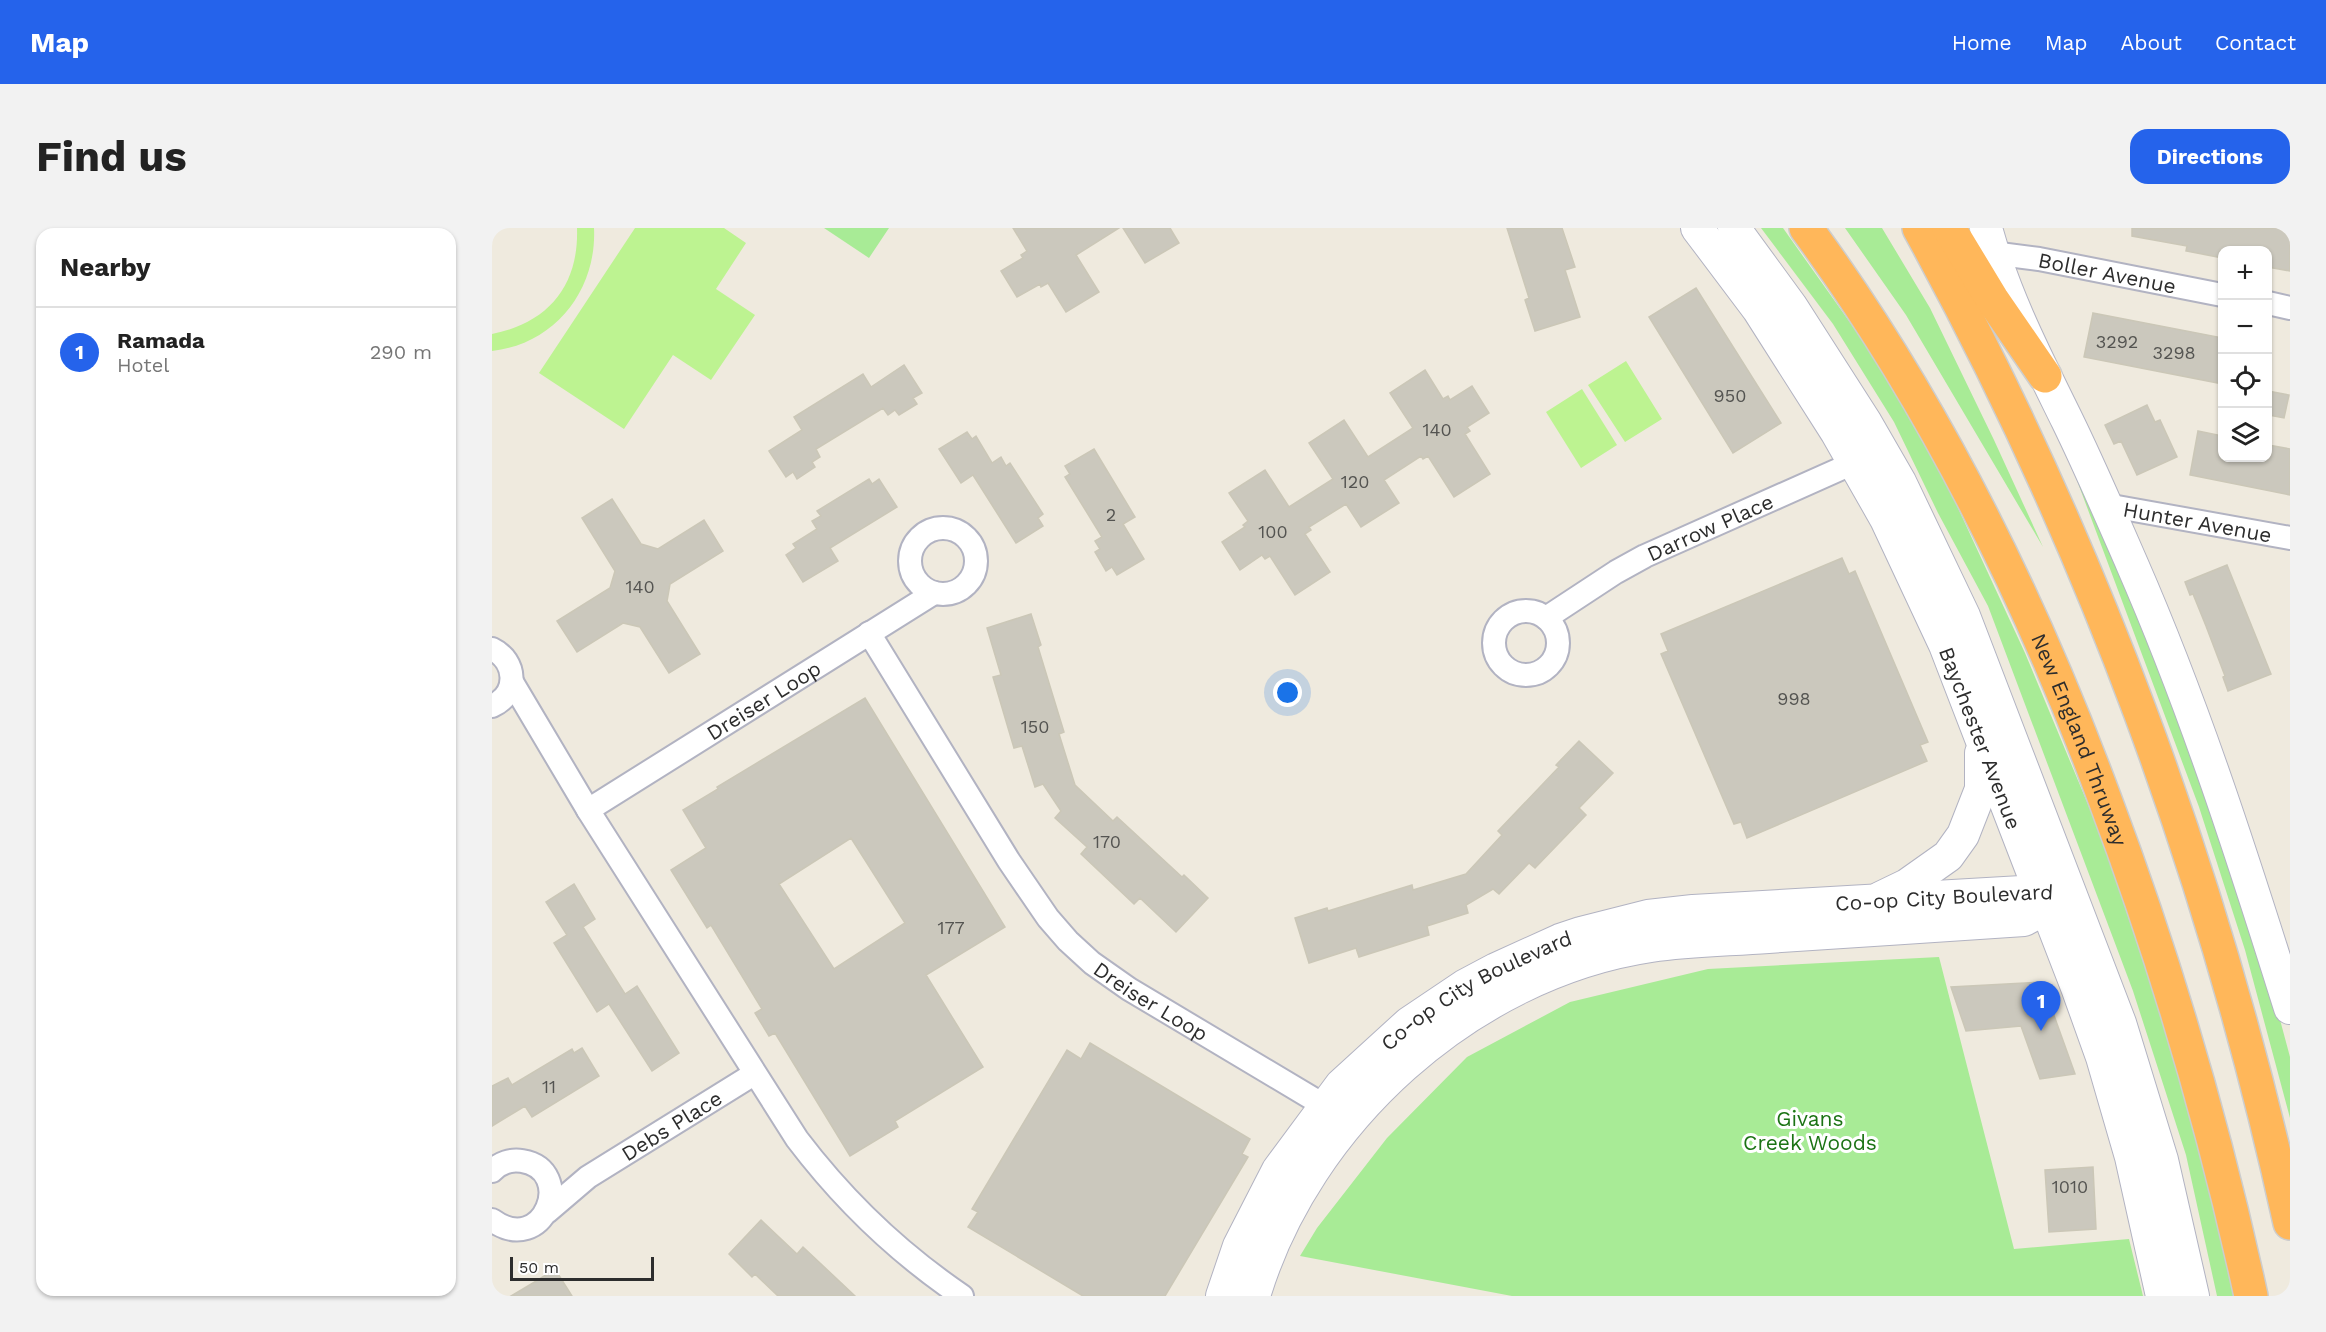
<!DOCTYPE html>
<html lang="en">
<head>
<meta charset="utf-8">
<style>
  body { margin:0; font-family:"Work Sans",sans-serif; background:#f2f2f2; color:#222 }
  .controls { position:absolute; right:18px; top:18px; display:grid; overflow:hidden; border-radius:12px; box-shadow:0 2px 4px #0004 }
  .controls button { width:54px; height:54px; display:grid; place-items:center; padding:0; border:0; border-bottom:2px solid #e0e0e0; background:#fff; color:#222; font:30px sans-serif }
  .scale { position:absolute; left:18px; bottom:15px; width:144px; box-sizing:border-box; padding-left:6px; border:3px solid #2d2d2d; border-top:0; font-size:16px; line-height:21px; white-space:nowrap; color:#2d2d2d; -webkit-text-stroke:4px #fff; paint-order:stroke }
  .you { position:absolute; left:796px; top:465px; width:21px; height:21px; margin:-15px; border:4px solid #fff; border-radius:50%; background:#1a73e8; box-shadow:0 0 0 9px #1a73e833 }
  .badge { display:grid; place-items:center; width:39px; height:39px; border-radius:50%; background:#2563eb; color:#fff; font-size:20px; font-weight:700 }
  .pin { position:absolute; translate:-50% -50px; filter:drop-shadow(0 2px 3px #0008) }
  .pin::after { content:''; position:absolute; top:32px; width:21px; height:18px; background:inherit; clip-path:polygon(0 0,100% 0,50% 100%) }
  .list { margin:0; padding:0; list-style:none }
  h2 { display:flex; justify-content:space-between; align-items:center; height:78px; margin:0; padding:0 24px; font-size:26px }
  h2 small { font-size:20px; font-weight:400; color:#767676 }
  .list li { display:grid; grid-template-columns:39px 1fr auto; gap:18px; align-items:center; box-sizing:border-box; height:90px; padding:0 24px; border-top:2px solid #e0e0e0 }
  .list b { display:block; font-size:22px; white-space:nowrap }
  .list p { margin:0; font-size:20px; white-space:nowrap; color:#767676 }
  .list em { font-size:20px; font-style:normal; color:#767676 }
  .icon { flex:none; width:33px; height:33px; fill:none; stroke:currentColor; stroke-width:2; stroke-linecap:round; stroke-linejoin:round }
  .map { position:relative; flex:none; width:1798px; height:1068px; overflow:hidden; border-radius:18px }
  header { display:flex; align-items:center; gap:36px; box-sizing:border-box; height:84px; padding:0 30px; background:#2563eb; color:#fff }
  header strong { font-size:28px }
  nav { display:flex; gap:33px; margin-inline-start:auto; font-size:21px }
  .intro { display:flex; align-items:center; justify-content:space-between; box-sizing:border-box; height:144px; padding:0 36px }
  h1 { margin:0; font-size:42px }
  .button { padding:15px 27px; border-radius:18px; background:#2563eb; color:#fff; font-size:21px; font-weight:700 }
  main { display:flex; gap:36px; padding:0 36px }
  aside { flex:1; background:#fff; border-radius:18px; box-shadow:0 2px 4px #0004 }
  .map>svg:first-child { display:block }
  .green { fill:#a8eb96 }
  .pitch { fill:#bdf391 }
  .building { fill:#cbc8bd; stroke:#cbc7b7; stroke-width:1.5; fill-rule:evenodd }
  .lines { fill:none; stroke-linecap:round; stroke-linejoin:round }
  .street-casing { stroke:#b2b3c2; stroke-width:26 }
  .secondary-casing { stroke:#b2b3c2; stroke-width:34 }
  .highway-casing { stroke:#cdcdcd; stroke-width:36 }
  .street { stroke:#fff; stroke-width:22 }
  .secondary { stroke:#fff; stroke-width:32 }
  .highway { stroke:#ffb75a; stroke-width:33 }
  .labels { text-anchor:middle; dominant-baseline:central; stroke-width:6; stroke-linejoin:round; paint-order:stroke }
  .number-label { font-size:18px; fill:#545451 }
  .street-label { font-size:21px; fill:#2d2d2d; stroke:#fff }
  .park-label { font-size:21px; fill:#1b7314; stroke:#fff }
</style>
</head>
<body>
<header>
<strong>Map</strong>
<nav><a>Home</a><a>Map</a><a>About</a><a>Contact</a></nav>
</header>
<div class="intro"><h1>Find us</h1><a class="button">Directions</a></div>
<main>
<aside>
<h2>Nearby<small></small></h2>
<ul class="list">
<li><span class="badge">1</span><div><b>Ramada</b><p>Hotel</p></div><em>290 m</em></li>
</ul>
</aside>
<div class="map">
<svg width="1798" height="1068" viewBox="0 0 1798 1068">
  <rect width="100%" height="100%" fill="#efeade"/>
  <!-- green -->
  <path class="green" d="M 332,0 L 397,0 L 377,30 Z
    M 1269,0 L 1291,0 L 1379,124 L 1454,254 L 1533,425 L 1610,610 L 1668,785 L 1708,924 L 1742,1068 L 1725,1068 L 1694,927 L 1641,763 L 1496,378 L 1446,285 L 1402,194 L 1341,96 Z
    M 1353,0 L 1390,0 L 1438,80 L 1502,212 L 1551,319 L 1414,87 Z
    M 1577,231 L 1616,310 L 1718,571 L 1772,732 L 1798,829 L 1798,890 L 1753,722 L 1707,579 Z
    M 1447,729 L 1522,1021 L 1637,1011 L 1651,1068 L 1020,1068 L 808,1028 L 825,1000 L 895,910 L 975,829 L 1078,774 L 1216,741 Z"/>
  <!-- pitch -->
  <path class="pitch" d="M 85,0 L 102,0 C 105,62 63,116 0,123 L 0,106 C 56,95 87,58 85,0 Z
    M 143,0 L 232,0 L 254,15 L 224,61 L 263,87 L 219,152 L 181,127 L 132,201 L 47,145 Z
    M 1134,133 L 1170,191 L 1133,214 L 1096,157 Z
    M 1090,161 L 1125,217 L 1089,240 L 1054,184 Z"/>
  <!-- building -->
  <path class="building" d="M 521,0 L 627,0 L 584,27 L 607,64 L 574,84 L 556,55 L 549,59 L 548,56 L 525,69 L 509,43 L 531,30 L 529,27 L 535,23 Z
    M 631,0 L 678,0 L 687,15 L 653,35 Z
    M 1015,0 L 1070,0 L 1083,39 L 1073,42 L 1088,89 L 1043,103 L 1033,72 L 1037,70 Z
    M 1640,0 L 1798,0 L 1798,43 L 1776,39 L 1776,22 L 1731,22 L 1731,30 L 1694,23 L 1695,18 L 1640,8 Z
    M 1204,60 L 1289,195 L 1241,225 L 1157,89 Z
    M 1601,85 L 1731,110 L 1731,156 L 1592,129 Z
    M 412,137 L 430,165 L 421,170 L 425,176 L 407,187 L 403,182 L 396,187 L 391,180 L 324,221 L 328,229 L 320,234 L 323,239 L 305,251 L 301,244 L 294,249 L 277,223 L 310,202 L 302,189 L 371,146 L 379,159 Z
    M 933,142 L 951,171 L 956,168 L 958,172 L 980,158 L 997,185 L 975,199 L 978,203 L 973,206 L 998,246 L 962,269 L 936,228 L 931,231 L 929,228 L 892,252 L 907,275 L 869,299 L 854,276 L 817,299 L 819,302 L 813,306 L 838,344 L 803,367 L 778,328 L 773,331 L 770,327 L 748,342 L 730,314 L 753,299 L 751,297 L 756,293 L 737,265 L 773,242 L 797,279 L 841,251 L 817,215 L 852,192 L 876,229 L 921,200 L 898,165 Z
    M 1776,163 L 1797,167 L 1792,190 L 1776,187 Z
    M 1655,177 L 1663,194 L 1668,192 L 1685,229 L 1645,247 L 1629,213 L 1622,216 L 1613,197 Z
    M 1706,203 L 1731,208 L 1731,230 L 1776,230 L 1776,217 L 1798,221 L 1798,267 L 1698,247 Z
    M 475,204 L 480,211 L 484,208 L 500,235 L 509,229 L 514,238 L 518,235 L 551,286 L 546,290 L 551,298 L 524,315 L 481,247 L 469,255 L 447,221 Z
    M 602,221 L 643,289 L 631,296 L 652,331 L 625,347 L 620,339 L 614,343 L 603,324 L 608,321 L 603,313 L 610,309 L 573,249 L 578,246 L 573,238 Z
    M 377,251 L 380,256 L 387,251 L 405,279 L 338,320 L 346,333 L 311,354 L 294,327 L 304,320 L 301,316 L 325,301 L 320,293 L 329,288 L 325,283 Z
    M 120,271 L 149,316 L 166,321 L 212,292 L 231,323 L 178,356 L 175,373 L 208,426 L 177,445 L 148,399 L 131,395 L 85,424 L 65,393 L 118,360 L 123,343 L 90,290 Z
    M 1350,330 L 1357,346 L 1363,343 L 1436,514 L 1428,517 L 1435,533 L 1255,610 L 1249,594 L 1242,596 L 1169,426 L 1176,423 L 1169,406 Z
    M 1735,337 L 1779,446 L 1736,463 L 1731,449 L 1733,448 L 1714,398 L 1701,366 L 1698,367 L 1693,354 Z
    M 539,386 L 549,417 L 546,419 L 572,504 L 567,506 L 583,557 L 621,593 L 625,589 L 690,649 L 692,647 L 716,670 L 684,704 L 648,670 L 642,676 L 589,626 L 595,619 L 563,590 L 569,583 L 551,556 L 543,559 L 530,518 L 522,520 L 501,449 L 509,447 L 495,400 Z
    M 373,470 L 513,699 L 434,747 L 491,839 L 403,893 L 406,899 L 358,928 L 283,805 L 277,808 L 263,785 L 270,781 L 219,697 L 215,700 L 179,642 L 214,620 L 191,582 L 226,561 L 225,559 ZM 359,610 L 413,695 L 342,741 L 287,656 Z
    M 1087,513 L 1121,545 L 1087,580 L 1094,587 L 1043,640 L 1037,635 L 1007,666 L 1001,661 L 974,677 L 976,685 L 935,698 L 937,707 L 867,729 L 864,720 L 817,735 L 803,690 L 835,680 L 836,683 L 920,657 L 921,662 L 974,646 L 1010,607 L 1006,603 L 1067,539 L 1064,537 Z
    M 82,656 L 103,691 L 91,699 L 133,766 L 145,758 L 187,825 L 160,843 L 117,776 L 105,784 L 62,715 L 75,707 L 54,674 Z
    M 1550,754 L 1583,846 L 1548,851 L 1529,798 L 1474,803 L 1459,759 Z
    M 598,815 L 758,911 L 750,926 L 756,929 L 673,1068 L 591,1068 L 476,999 L 486,984 L 480,981 L 575,822 L 589,831 Z
    M 90,820 L 107,848 L 40,889 L 33,878 L 0,898 L 0,858 L 16,850 L 20,857 L 80,821 L 82,825 Z
    M 1601,939 L 1604,1001 L 1557,1004 L 1553,942 Z
    M 269,992 L 305,1026 L 311,1019 L 363,1068 L 286,1068 L 263,1046 L 260,1049 L 237,1026 Z
    M 63,1041 L 80,1068 L 19,1068 L 46,1052 Z"/>
  <g class="lines">
    <defs>
      <g id="street">
        <path id="s1" d="M 1500,25 L 1547,31 L 1730,67"/>
        <path d="M 1776,75 L 1798,80"/>
        <path id="s2" d="M 1614,277 L 1798,310"/>
        <circle cx="451" cy="333" r="33"/>
        <circle cx="1034" cy="415" r="32"/>
        <path id="s3" d="M 1054,390 L 1124,344 L 1153,328 L 1375,229"/>
        <path id="s4" d="M 377,405 L 517,633 L 556,690 L 576,713 L 600,735 L 637,761 L 833,878 L 846,888"/>
        <path d="M 0,421 C 25,433 27,466 0,478"/>
        <path d="M 20,454 L 96,582 L 305,911 C 352,973 405,1024 470,1068"/>
        <path id="s5" d="M 96,582 L 442,365"/>
        <path d="M 0,943 C 8,935 19,931 30,933 C 85,942 52,1030 0,992"/>
        <path id="s6" d="M 55,984 L 96,949 L 262,846"/>
      </g>
      <g id="secondary">
        <path id="s7" d="M 1205,0 L 1266,81 L 1345,205 L 1394,291 L 1453,417 L 1586,762 L 1610,829 L 1639,929 L 1670,1068"/>
        <path d="M 1242,0 L 1299,78 L 1374,195 L 1408,254 L 1472,388 L 1628,795 L 1670,932 L 1701,1068"/>
        <path d="M 1494,0 C 1512,67 1544,129 1575,192 C 1598,239 1619,288 1640,336 C 1703,480 1751,630 1798,780"/>
        <path d="M 1388,670 L 1415,657 L 1456,628 L 1471,607 L 1489,561 L 1489,525"/>
        <path id="s8" d="M 730,1068 L 747,1018 L 786,942 L 849,857 L 917,795 L 972,758 L 1004,741 L 1068,712 L 1089,705 L 1156,688 L 1201,683 L 1548,663 L 1566,664"/>
        <path d="M 762,1068 C 814,894 978,745 1159,718 C 1197,712 1237,712 1276,709 C 1361,703 1447,698 1532,692 L 1571,671"/>
      </g>
      <g id="highway">
        <path id="s9" d="M 1314,0 C 1442,174 1537,367 1612,569 C 1673,731 1722,898 1759,1068"/>
        <path d="M 1427,0 C 1598,311 1722,648 1798,995"/>
        <path d="M 1457,0 L 1500,71 L 1553,148"/>
      </g>
    </defs>
    <!-- street casing -->
    <use href="#street" class="street-casing"/>
    <!-- secondary casing -->
    <use href="#secondary" class="secondary-casing"/>
    <!-- highway casing -->
    <use href="#highway" class="highway-casing"/>
    <!-- street -->
    <use href="#street" class="street"/>
    <!-- secondary -->
    <use href="#secondary" class="secondary"/>
    <!-- highway -->
    <use href="#highway" class="highway"/>
  </g>
  <g class="labels">
    <!-- number labels -->
    <g class="number-label">
      <text x="1625" y="113">3292</text>
      <text x="1682" y="124">3298</text>
      <text x="1238" y="167">950</text>
      <text x="945" y="201">140</text>
      <text x="863" y="253">120</text>
      <text x="619" y="286">2</text>
      <text x="781" y="303">100</text>
      <text x="148" y="358">140</text>
      <text x="1302" y="470">998</text>
      <text x="543" y="498">150</text>
      <text x="615" y="613">170</text>
      <text x="459" y="699">177</text>
      <text x="57" y="858">11</text>
      <text x="1578" y="958">1010</text>
    </g>
    <!-- street labels -->
    <g class="street-label">
      <text stroke="none"><textPath href="#s1" startOffset="117">Boller Avenue</textPath></text>
      <text stroke="none"><textPath href="#s2" startOffset="93">Hunter Avenue</textPath></text>
      <text stroke="none"><textPath href="#s3" startOffset="188">Darrow Place</textPath></text>
      <text stroke="none"><textPath href="#s5" startOffset="207">Dreiser Loop</textPath></text>
      <text stroke="none"><textPath href="#s7" startOffset="586">Baychester Avenue</textPath></text>
      <text stroke="none"><textPath href="#s9" startOffset="582">New England Thruway</textPath></text>
      <text stroke="none"><textPath href="#s8" startOffset="897">Co-op City Boulevard</textPath></text>
      <text stroke="none"><textPath href="#s8" startOffset="411">Co-op City Boulevard</textPath></text>
      <text stroke="none"><textPath href="#s4" startOffset="470">Dreiser Loop</textPath></text>
      <text stroke="none"><textPath href="#s6" startOffset="152">Debs Place</textPath></text>
    </g>
    <!-- park labels -->
    <g class="park-label">
      <text x="1318" y="890">Givans<tspan x="1318" dy="24">Creek Woods</tspan></text>
    </g>
  </g>
</svg>
<div class="controls">
<button>+</button>
<button>−</button>
<button><svg class="icon" aria-label="locate" viewBox="0 0 24 24"><circle cx="12" cy="12" r="6"/><path d="M12 2v4M12 18v4M2 12h4M18 12h4"/></svg></button>
<button><svg class="icon" aria-label="layers" viewBox="0 0 24 24"><path d="M12 4l9 5-9 5-9-5zM3 14l9 5 9-5"/></svg></button>
</div>
<div class="scale">50 m</div>
<div class="you"></div>
<div class="pin badge" style="left:1549px;top:803px">1</div>
</div>
</main>
</body>
</html>
